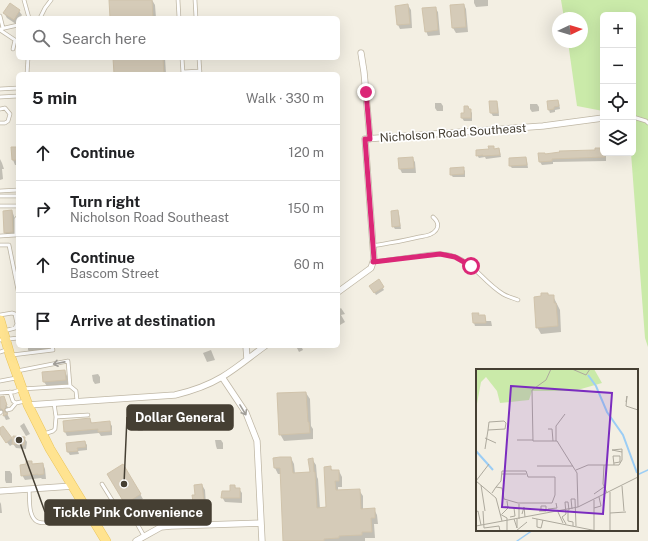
<!DOCTYPE html>
<html lang="en">
<head>
<meta charset="utf-8">
<style>
  body { margin:0; font-family:"Public Sans",sans-serif; background:#f6f6f6; color:#202124 }
  .controls { position:absolute; right:12px; top:12px; display:grid; overflow:hidden; border-radius:6px; box-shadow:0 4px 16px #0002 }
  .controls button { width:36px; height:36px; display:grid; place-items:center; padding:0; border:0; border-bottom:1px solid #e0e0e0; background:#fff; color:#202124; font:20px sans-serif }
  .compass { position:absolute; left:552px; top:12px; width:36px; height:36px; border-radius:50%; background:#fff; box-shadow:0 4px 16px #0002; rotate:86deg }
  .stop { position:absolute; width:12px; height:12px; margin:-9px; border:3px solid #db2777; border-radius:50%; background:#fff }
  .stop.end { background:#db2777; border-color:#fff; box-shadow:0 1px 4px #0008 }
  .list { margin:0; padding:0; list-style:none }
  h2 { display:flex; justify-content:space-between; align-items:center; height:52px; margin:0; padding:0 16px; font-size:17px }
  h2 small { font-size:13px; font-weight:400; color:#757577 }
  .list li { display:grid; grid-template-columns:26px 1fr auto; gap:12px; align-items:center; box-sizing:border-box; height:56px; padding:0 16px; border-top:1px solid #e0e0e0 }
  .list b { display:block; font-size:15px; white-space:nowrap }
  .list p { margin:0; font-size:13px; white-space:nowrap; color:#757577 }
  .list em { font-size:13px; font-style:normal; color:#757577 }
  .icon { flex:none; width:22px; height:22px; fill:none; stroke:currentColor; stroke-width:2; stroke-linecap:round; stroke-linejoin:round }
  .map { position:relative; flex:none; width:648px; height:541px; overflow:hidden }
  .search { position:absolute; background:#fff; box-shadow:0 4px 16px #0002; left:16px; top:16px; width:324px; height:44px; display:flex; align-items:center; gap:10px; box-sizing:border-box; padding:0 14px; border-radius:6px; color:#757577; font-size:15px }
  .panel { position:absolute; background:#fff; box-shadow:0 4px 16px #0002; left:16px; top:72px; width:324px; height:276px; border-radius:6px }
  .map>svg:first-child { display:block }
  .green { fill:#caeaa9 }
  .shadow { fill:#0003 }
  .lines { fill:none; stroke-linecap:round; stroke-linejoin:round }
  .stream { stroke:#9bcdf5; stroke-width:1.5 }
  .building { fill:#d5cbb8; stroke:#d0c3ab }
  .service-casing { stroke:#bfb7a5; stroke-width:4.5 }
  .minor-casing { stroke:#bfb7a5; stroke-width:7 }
  .primary-casing { stroke:#ebc559; stroke-width:10 }
  .service { stroke:#fff; stroke-width:3 }
  .minor { stroke:#fff; stroke-width:5.5 }
  .primary { stroke:#ffe390; stroke-width:9 }
  .oneway { stroke:#a29f99 }
  .route { stroke:#db2777; stroke-width:5 }
  .labels { text-anchor:middle; dominant-baseline:central; stroke-width:3.5; stroke-linejoin:round; paint-order:stroke }
  .street-label { font-size:12px; fill:#453f33; stroke:#fff }
  .inset-river { fill:none; stroke:#9bcdf5; stroke-width:2 }
  .inset-road { fill:none; stroke:#ada99d; stroke-width:1 }
  .view { fill:#7b2cbf; fill-opacity:0.15; stroke:#7b2cbf; stroke-width:2 }
  .inset-edge { fill:none; stroke:#453f33; stroke-width:2 }
  .leader { fill:none; stroke:#453f33; stroke-width:1.5 }
  .callout-dot { fill:#453f33; stroke:#fff; stroke-width:1.5 }
  .callout { fill:#453f33; stroke:#453f33; stroke-width:1.5 }
  .callout-label { font-size:13px; text-anchor:middle; font-weight:bold; fill:#fff }
</style>
</head>
<body>
<div class="map">
<svg width="648" height="541" viewBox="0 0 648 541">
  <rect width="100%" height="100%" fill="#f3efe3"/>
  <!-- green -->
  <path class="green" d="M 561,0 L 648,0 L 648,347 L 645,338 L 631,153 L 633,153 L 633,15 L 603,15 L 603,111 L 577,106 L 568,42 L 582,42 L 582,18 L 564,18 Z"/>
  <!-- shadow -->
  <path class="shadow" d="M 110,0 L 152,0 L 155,5 L 156,18 L 111,18 Z
    M 474,0 L 488,0 L 488,6 L 476,7 L 474,3 Z
    M 408,5 L 411,10 L 412,28 L 400,29 L 398,25 Z
    M 464,5 L 466,9 L 468,32 L 456,33 L 453,28 L 451,6 Z
    M 435,8 L 438,12 L 440,35 L 428,36 L 426,31 Z
    M 19,11 L 22,15 L 20,18 L 18,18 L 18,22 L 16,24 L 7,18 L 4,13 Z
    M 114,58 L 165,58 L 166,74 L 115,74 Z
    M 558,101 L 559,103 L 560,109 L 555,110 L 555,112 L 550,113 L 549,110 Z
    M 490,102 L 497,102 L 498,105 L 499,116 L 493,116 L 491,113 Z
    M 435,103 L 441,103 L 443,106 L 443,111 L 437,111 L 435,108 Z
    M 530,104 L 537,104 L 539,107 L 539,111 L 532,112 L 530,109 Z
    M 468,107 L 472,113 L 472,121 L 464,121 L 462,118 L 462,114 L 465,114 Z
    M 493,147 L 495,150 L 499,149 L 500,152 L 501,157 L 486,159 L 485,157 L 479,158 L 477,155 L 490,150 Z
    M 12,148 L 18,148 L 18,165 L 15,165 L 13,160 Z
    M 596,151 L 603,151 L 603,153 L 605,153 L 606,154 L 606,161 L 553,162 L 553,164 L 542,165 L 540,162 L 539,154 L 545,155 Z
    M 412,158 L 415,162 L 416,173 L 402,173 L 400,169 Z
    M 526,158 L 527,161 L 528,168 L 512,168 L 510,166 Z
    M 0,159 L 2,163 L 4,169 L 2,169 L 3,179 L 0,180 Z
    M 463,168 L 465,171 L 465,177 L 453,177 L 451,175 Z
    M 12,211 L 14,216 L 15,237 L 7,237 L 5,232 Z
    M 398,211 L 399,214 L 401,229 L 395,229 L 393,226 Z
    M 379,281 L 384,290 L 376,295 L 371,286 Z
    M 548,294 L 549,296 L 553,296 L 560,310 L 561,332 L 541,334 L 537,327 L 542,297 Z
    M 341,308 L 345,314 L 341,315 L 345,322 L 340,325 L 338,322 L 338,310 Z
    M 478,314 L 479,316 L 485,316 L 486,321 L 491,321 L 492,326 L 475,326 L 474,323 Z
    M 28,346 L 50,346 L 51,352 L 31,354 L 28,350 Z
    M 226,346 L 233,346 L 228,348 Z
    M 296,346 L 301,346 L 303,350 L 299,352 Z
    M 211,350 L 215,360 L 207,362 L 203,353 Z
    M 65,371 L 67,376 L 68,384 L 47,386 L 44,382 Z
    M 98,374 L 100,377 L 100,383 L 95,384 L 93,381 L 92,375 Z
    M 306,393 L 310,399 L 311,426 L 313,429 L 313,439 L 284,441 L 280,434 Z
    M 3,397 L 9,410 L 7,410 L 8,413 L 7,414 L 10,419 L 6,420 L 4,416 L 4,414 L 3,412 L 0,413 L 0,398 Z
    M 168,417 L 170,420 L 170,430 L 161,430 L 159,426 L 158,426 L 157,425 L 145,425 L 145,427 L 142,427 L 143,431 L 138,431 L 136,427 L 133,428 L 131,425 L 131,419 Z
    M 90,419 L 92,424 L 109,422 L 112,426 L 112,435 L 101,436 L 99,433 L 67,436 L 65,432 L 64,422 Z
    M 24,423 L 30,434 L 26,436 L 20,426 Z
    M 3,427 L 14,442 L 24,438 L 27,442 L 26,449 L 16,448 L 13,444 L 10,446 L 0,434 L 0,430 Z
    M 215,440 L 221,440 L 223,443 L 223,449 L 217,449 L 216,446 Z
    M 85,442 L 87,445 L 87,450 L 78,451 L 79,454 L 70,455 L 68,452 L 68,444 Z
    M 291,458 L 294,464 L 295,474 L 311,473 L 312,459 L 316,465 L 317,477 L 318,479 L 320,509 L 327,508 L 330,467 L 333,471 L 339,471 L 342,477 L 342,487 L 338,487 L 338,491 L 359,490 L 363,496 L 363,510 L 374,509 L 377,515 L 378,524 L 374,524 L 375,538 L 365,538 L 365,541 L 284,541 L 281,474 L 278,474 L 275,468 Z
    M 31,462 L 33,465 L 43,464 L 45,469 L 46,479 L 42,479 L 41,478 L 25,480 L 22,475 Z
    M 123,466 L 143,499 L 128,508 L 108,475 Z
    M 5,471 L 10,471 L 12,474 L 12,483 L 6,483 L 5,480 Z
    M 202,485 L 205,490 L 206,505 L 197,506 L 194,502 L 196,496 Z
    M 235,486 L 236,489 L 239,489 L 242,493 L 242,503 L 225,502 L 222,497 L 231,492 Z
    M 0,502 L 1,504 L 2,513 L 0,513 Z"/>
  <g class="lines">
    <!-- stream -->
    <path class="stream" d="M 637,475 L 648,470
      M 517,541 L 533,530"/>
  </g>
  <!-- building -->
  <path class="building" d="M 109,0 L 152,0 L 153,18 L 110,18 Z
    M 10,3 L 20,10 L 14,20 L 3,13 Z
    M 408,4 L 410,24 L 397,25 L 395,6 Z
    M 464,4 L 466,27 L 452,28 L 450,5 Z
    M 436,7 L 438,30 L 425,32 L 422,8 Z
    M 113,58 L 163,58 L 164,74 L 114,74 Z
    M 558,100 L 559,106 L 554,107 L 554,109 L 548,110 L 547,101 Z
    M 489,101 L 497,101 L 498,113 L 490,113 Z
    M 464,106 L 468,106 L 469,109 L 471,109 L 471,118 L 461,118 L 461,113 L 464,113 Z
    M 488,146 L 494,146 L 494,149 L 499,148 L 500,155 L 483,156 L 483,155 L 476,156 L 476,150 L 489,149 Z
    M 11,147 L 18,147 L 18,160 L 12,160 Z
    M 595,148 L 600,148 L 600,150 L 603,150 L 603,153 L 604,153 L 605,157 L 552,159 L 552,161 L 539,162 L 538,153 L 545,153 L 545,154 L 560,152 L 559,151 L 595,150 Z
    M 413,157 L 414,168 L 399,169 L 398,158 Z
    M 526,157 L 527,165 L 509,166 L 509,158 Z
    M 464,167 L 464,174 L 450,175 L 450,168 Z
    M 12,210 L 13,232 L 4,233 L 3,211 Z
    M 398,210 L 400,226 L 392,227 L 391,211 Z
    M 379,279 L 384,287 L 374,293 L 369,286 Z
    M 541,293 L 548,293 L 548,295 L 554,295 L 554,303 L 556,303 L 558,326 L 536,328 L 534,297 L 541,296 Z
    M 472,313 L 479,313 L 478,315 L 485,315 L 486,323 L 473,323 Z
    M 65,370 L 66,380 L 43,382 L 42,372 Z
    M 306,392 L 308,422 L 309,422 L 310,433 L 279,435 L 277,393 Z
    M 4,396 L 7,405 L 5,406 L 6,407 L 4,410 L 5,412 L 8,414 L 3,416 L 4,412 L 3,410 L 0,408 L 0,397 Z
    M 90,418 L 91,423 L 110,421 L 111,431 L 98,432 L 98,429 L 64,432 L 63,421 Z
    M 3,426 L 12,438 L 6,443 L 0,434 L 0,428 Z
    M 13,436 L 25,437 L 24,445 L 12,444 Z
    M 85,441 L 86,447 L 77,448 L 78,451 L 67,452 L 66,443 Z
    M 280,457 L 291,457 L 293,473 L 310,472 L 308,459 L 313,458 L 314,472 L 315,472 L 317,508 L 326,507 L 324,467 L 331,466 L 331,470 L 339,470 L 339,481 L 335,481 L 336,490 L 360,489 L 361,509 L 375,508 L 375,518 L 371,518 L 372,532 L 362,532 L 362,535 L 339,536 L 339,538 L 324,539 L 324,541 L 283,541 L 280,468 L 274,468 L 273,458 Z
    M 26,461 L 32,461 L 32,464 L 43,463 L 44,474 L 38,475 L 38,474 L 21,476 L 20,465 L 26,464 Z
    M 123,464 L 141,494 L 125,504 L 107,474 Z
    M 202,484 L 204,501 L 193,502 L 192,495 L 195,495 L 194,485 Z
    M 230,485 L 235,485 L 235,488 L 240,488 L 240,498 L 221,498 L 222,491 L 230,491 Z"/>
  <g class="lines">
    <defs>
      <path id="service" d="M 24,0 L 29,18
        M 178,0 L 179,18
        M 195,0 L 196,18
        M 0,16 L 3,28
        M 40,18 L 45,8 L 51,0
        M 0,29 L 18,25
        M 0,30 L 15,40 L 13,49
        M 182,58 L 183,74
        M 199,58 L 200,74
        M 183,72 L 200,71
        M 27,74 L 28,58
        M 0,89 L 18,88
        M 0,97 L 18,96
        M 0,109 L 5,108 L 10,114 L 8,121 L 5,123 L 0,123
        M 633,117 L 646,121 L 648,123
        M 0,191 L 18,190
        M 0,196 L 18,196
        M 0,206 L 18,206
        M 16,235 L 16,219 L 18,217
        M 0,236 L 16,235
        M 0,245 L 9,245 L 18,290
        M 373,246 C 388,243 404,241 419,237 C 423,236 428,236 431,234 C 439,230 440,223 433,217
        M 373,262 L 431,254 C 470,251 476,277 503,294 C 508,297 513,298 518,300
        M 0,315 L 12,313 L 15,314 L 17,324 L 15,328 L 4,331
        M 0,340 L 18,338
        M 0,352 L 6,350
        M 12,355 L 53,350 L 52,346
        M 0,381 L 16,378
        M 70,386 L 76,391 L 77,401
        M 10,392 L 13,401 L 16,403 L 25,401
        M 0,393 L 14,392 L 22,389 L 70,386 L 68,361 L 17,371
        M 7,410 L 11,409 L 16,403
        M 0,413 L 1,412
        M 56,417 L 88,415
        M 44,434 L 53,431 L 55,429 L 56,417 L 54,403
        M 102,484 L 120,513 L 131,513 L 144,536
        M 29,489 C 30,498 28,513 35,520 C 42,528 77,517 86,513"/>
      <path id="minor" d="M 361,53 L 364,72 L 370,139
        M 338,292 L 371,268 L 374,259 L 365,139 L 543,126 L 603,118
        M 246,346 L 247,359
        M 222,377 L 246,413 L 257,441 L 262,541
        M 28,405 L 175,395 C 192,391 207,386 222,377 C 237,368 251,356 265,346
        M 0,491 L 73,486
        M 136,541 L 161,527 L 171,526 L 261,523"/>
      <path id="primary" d="M 0,320 L 10,355 L 28,405 L 50,449 L 106,541"/>
    </defs>
    <!-- service casing -->
    <use href="#service" class="service-casing"/>
    <!-- minor casing -->
    <use href="#minor" class="minor-casing"/>
    <!-- primary casing -->
    <use href="#primary" class="primary-casing"/>
    <!-- service -->
    <use href="#service" class="service"/>
    <!-- minor -->
    <use href="#minor" class="minor"/>
    <!-- primary -->
    <use href="#primary" class="primary"/>
  </g>
  <!-- one-way arrows -->
  <defs><path id="oneway-shaft" d="M-6 0H5M1.5-3L5.5 0L1.5 3" fill="none" stroke-width="1.6" stroke-linecap="round" stroke-linejoin="round"/></defs>
  <g class="oneway">
    <use href="#oneway-shaft" transform="translate(59 363) rotate(169)"/>
    <use href="#oneway-shaft" transform="translate(243 410) rotate(59)"/>
  </g>
  <g class="lines">
    <!-- route -->
    <path class="route" d="M 366,92 L 370,139 L 365,139 L 374,259 L 373,262 L 440,254 L 455,257 L 471,266"/>
  </g>
  <g class="labels">
    <!-- street labels -->
    <g class="street-label">
      <text transform="translate(453 133) rotate(-4)">Nicholson Road Southeast</text>
    </g>
  </g>
  <!-- overview -->
  <g transform="translate(476 369)">
    <rect width="162" height="162" fill="#f3efe3"/>
    <path d="M 0,0 L 118,0 L 126,14 L 98,22 L 56,22 L 53,31 L 24,34 L 21,22 L 10,8 L 5,13 L 0,40 Z" fill="#caeaa9"/>
    <path class="inset-river" d="M 112,6 L 120,17 L 131,43 L 147,66 L 161,104M 0,82 L 17,101"/>
    <path class="inset-road" d="M 75,0 L 70,11 L 56,21 L 57,72 L 81,72 L 101,104 L 102,138M 96,0 L 110,6 L 114,0M 150,33 L 151,27 L 150,37 L 162,41M 28,52 L 30,54 L 29,60 L 12,61 L 13,53 ZM 72,60 L 76,60 L 77,72M 9,69 L 20,74M 41,71 L 57,71M 80,72 L 80,57 L 89,45M 9,80 L 12,61M 128,96 L 127,115 L 131,124M 138,96 L 137,87 L 144,87 L 144,93 L 138,94M 61,97 L 97,97M 100,101 L 112,96 L 143,96 L 146,91 L 146,80 L 136,81 L 146,83M 26,105 L 50,105M 0,112 L 13,95M 0,112 L 20,129 L 26,152M 5,116 L 9,142M 146,117 L 148,142M 134,123 L 134,162M 16,124 L 20,118 L 25,112 L 26,102 L 50,102 L 52,108 L 79,108 L 79,126 L 76,134 L 42,134 L 28,130 L 26,119 L 20,118M 118,125 L 128,118M 118,139 L 125,137 L 123,128M 96,140 L 95,130 L 99,130 L 100,157M 92,141 L 92,152 L 97,153 L 97,157M 7,142 L 8,159 L 23,157 L 24,162M 63,142 L 70,142 L 70,137 L 65,137 L 65,142M 72,142 L 72,140 L 81,139 L 80,134M 0,143 L 2,142 L 5,156M 82,143 L 87,154M 134,144 L 150,143M 24,145 L 31,149 L 31,162M 26,145 L 32,139 L 31,132M 46,145 L 48,138 L 49,148M 34,148 L 39,147 L 38,139M 56,149 L 121,162M 38,150 L 41,159 L 41,150M 43,150 L 43,135M 61,150 L 61,158 L 65,159 L 67,151M 90,155 L 86,148 L 90,145 L 89,133 L 92,133 L 93,141M 0,157 L 102,138 L 162,108M 118,161 L 118,131M 40,162 L 51,153"/>
    <path class="view" d="M 35,17 L 136,24 L 127,145 L 26,138 Z"/>
    <rect width="162" height="162" class="inset-edge"/>
  </g>
  <!-- callouts -->
  <path class="leader" d="M124 484L127 417M19 440L45 512"/>
  <g class="callout-dot">
    <circle cx="124" cy="484" r="4"/>
    <circle cx="19" cy="440" r="4"/>
  </g>
  <g class="callout">
    <rect x="127" y="405" width="106" height="25" rx="4"/>
    <rect x="45" y="500" width="166" height="25" rx="4"/>
  </g>
  <g class="callout-label">
    <text x="180" y="422">Dollar General</text>
    <text x="128" y="517">Tickle Pink Convenience</text>
  </g>
</svg>
<div class="controls">
<button>+</button>
<button>−</button>
<button><svg class="icon" aria-label="locate" viewBox="0 0 24 24"><circle cx="12" cy="12" r="6"/><path d="M12 2v4M12 18v4M2 12h4M18 12h4"/></svg></button>
<button><svg class="icon" aria-label="layers" viewBox="0 0 24 24"><path d="M12 4l9 5-9 5-9-5zM3 14l9 5 9-5"/></svg></button>
</div>
<svg class="compass" viewBox="-18 -18 36 36"><path d="M0-13l5 13h-10z" fill="#e53935"/><path d="M0 13l5-13h-10z" fill="#757577"/></svg>
<div class="stop" style="left:471px;top:266px"></div>
<div class="stop end" style="left:366px;top:92px"></div>
<div class="search"><svg class="icon" aria-label="search" viewBox="0 0 24 24"><circle cx="10" cy="10" r="6"/><path d="M15 15l6 6"/></svg>Search here</div>
<section class="panel">
<h2>5 min<small>Walk · 330 m</small></h2>
<ul class="list">
<li><svg class="icon" aria-label="ahead" viewBox="0 0 24 24"><path d="M12 20V5M6 11l6-6 6 6"/></svg><div><b>Continue</b></div><em>120 m</em></li>
<li><svg class="icon" aria-label="right" viewBox="0 0 24 24"><path d="M7 20v-9h11M14 6l5 5-5 5"/></svg><div><b>Turn right</b><p>Nicholson Road Southeast</p></div><em>150 m</em></li>
<li><svg class="icon" aria-label="ahead" viewBox="0 0 24 24"><path d="M12 20V5M6 11l6-6 6 6"/></svg><div><b>Continue</b><p>Bascom Street</p></div><em>60 m</em></li>
<li><svg class="icon" aria-label="arrive" viewBox="0 0 24 24"><path d="M6 21V4h12l-3 4 3 4H6"/></svg><div><b>Arrive at destination</b></div></li>
</ul>
</section>
</div>
</body>
</html>
